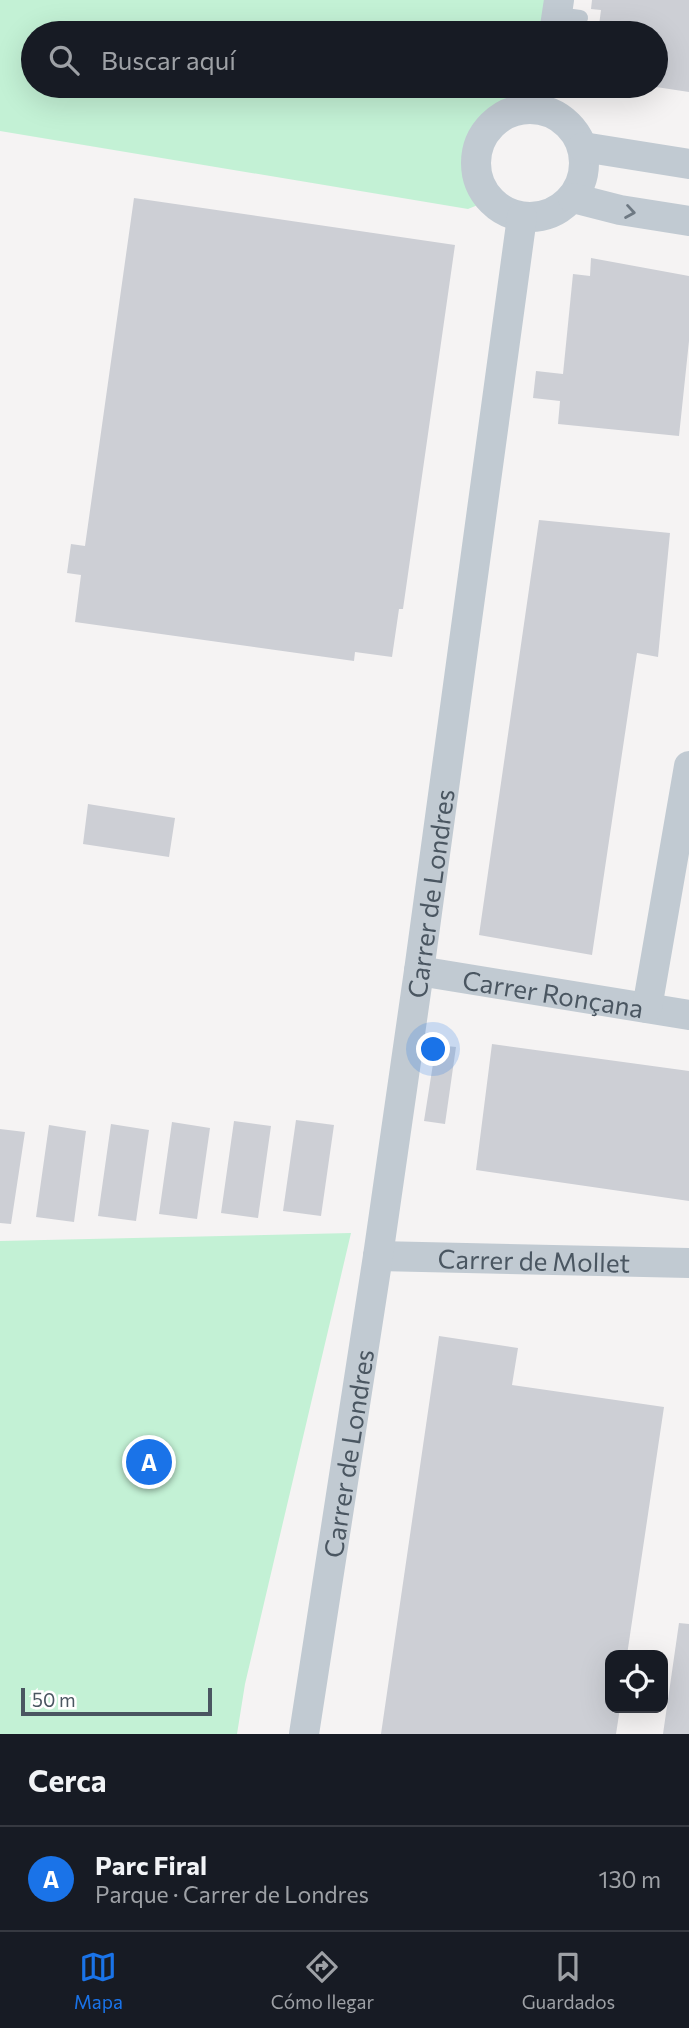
<!DOCTYPE html>
<html lang="es">
<head>
<meta charset="utf-8">
<style>
  body { margin:0; font-family:Commissioner,sans-serif; background:#20242c; color:#f1f3f6 }
  .controls { position:absolute; right:21px; bottom:21px; display:grid; overflow:hidden; border-radius:14px; box-shadow:0 7px 28px #0002 }
  .controls button { width:63px; height:63px; display:grid; place-items:center; padding:0; border:0; border-bottom:2px solid #363941; background:#171b24; color:#f1f3f6; font:35px sans-serif }
  .scale { position:absolute; left:21px; bottom:18px; width:191px; box-sizing:border-box; padding-left:7px; border:4px solid #4a5661; border-top:0; font-size:19px; line-height:24px; white-space:nowrap; color:#4a5661; -webkit-text-stroke:5px #fff; paint-order:stroke }
  .you { position:absolute; left:434px; top:1050px; width:24px; height:24px; margin:-18px; border:5px solid #fff; border-radius:50%; background:#1a73e8; box-shadow:0 0 0 10px #1a73e833 }
  .badge { display:grid; place-items:center; width:46px; height:46px; border-radius:50%; background:#1a73e8; color:#fff; font-size:23px; font-weight:700 }
  .pin { position:absolute; translate:-50% -50%; border:4px solid #fff; box-shadow:0 2px 7px #0006 }
  .list { margin:0; padding:0; list-style:none }
  h2 { display:flex; justify-content:space-between; align-items:center; height:91px; margin:0; padding:0 28px; font-size:30px }
  h2 small { font-size:23px; font-weight:400; color:#9ea1a6 }
  .list li { display:grid; grid-template-columns:46px 1fr auto; gap:21px; align-items:center; box-sizing:border-box; height:105px; padding:0 28px; border-top:2px solid #363941 }
  .list b { display:block; font-size:26px; white-space:nowrap }
  .list p { margin:0; font-size:23px; white-space:nowrap; color:#9ea1a6 }
  .list em { font-size:23px; font-style:normal; color:#9ea1a6 }
  .icon { flex:none; width:38px; height:38px; fill:none; stroke:currentColor; stroke-width:2; stroke-linecap:round; stroke-linejoin:round }
  .map { position:relative; flex:none; width:689px; height:1734px; overflow:hidden }
  .search { position:absolute; background:#171b24; box-shadow:0 7px 28px #0002; left:21px; right:21px; top:21px; height:77px; display:flex; align-items:center; gap:18px; box-sizing:border-box; padding:0 24px; border-radius:38px; color:#9ea1a6; font-size:26px }
  .sheet { height:196px; background:#171b24 }
  nav { display:flex; justify-content:space-around; align-items:center; box-sizing:border-box; height:98px; border-top:2px solid #363941; background:#171b24; font-size:19px; color:#9ea1a6 }
  nav a { display:grid; justify-items:center; gap:4px }
  nav .on { color:#1a73e8 }
  .map>svg:first-child { display:block }
  .green { fill:#c3f1d5 }
  .building { fill:#cdcfd5 }
  .lines { fill:none; stroke-linecap:round; stroke-linejoin:round }
  .service { stroke:#c1cad2; stroke-width:16 }
  .minor { stroke:#c1cad2; stroke-width:30 }
  .oneway { stroke:#6e7983 }
  .labels { text-anchor:middle; dominant-baseline:central; stroke-width:6; stroke-linejoin:round; paint-order:stroke }
  .street-label { font-size:26px; fill:#4a5661; stroke:#fff }
</style>
</head>
<body>
<div class="map">
<svg width="689" height="1734" viewBox="0 0 689 1734">
  <rect width="100%" height="100%" fill="#f5f3f3"/>
  <!-- green -->
  <path class="green" d="M 0,0 L 559,0 L 554,33 L 33,33 L 33,86 L 546,86 L 542,110 C 535,109 527,108 520,109 C 495,114 474,139 475,165 C 475,178 482,189 490,200 L 468,209 L 0,131 Z
    M 351,1233 L 245,1684 L 237,1734 L 0,1734 L 0,1241 Z"/>
  <!-- building -->
  <path class="building" d="M 592,0 L 689,0 L 689,92 L 656,87 L 656,33 L 598,33 L 601,10 L 591,9 Z
    M 134,198 L 455,245 L 403,609 L 399,609 L 392,657 L 355,652 L 354,661 L 75,622 L 81,575 L 67,573 L 71,544 L 85,546 Z
    M 591,258 L 689,276 L 689,341 L 679,436 L 558,424 L 560,401 L 533,398 L 536,371 L 563,374 L 573,274 L 590,276 Z
    M 539,520 L 670,533 L 658,657 L 637,653 L 592,955 L 479,935 Z
    M 88,804 L 175,818 L 169,857 L 83,844 Z
    M 492,1044 L 689,1071 L 689,1201 L 476,1170 Z
    M 436,1045 L 456,1047 L 445,1124 L 424,1121 Z
    M 296,1120 L 334,1125 L 321,1216 L 283,1211 Z
    M 234,1121 L 271,1126 L 258,1218 L 221,1213 Z
    M 172,1122 L 210,1128 L 197,1219 L 159,1214 Z
    M 111,1124 L 149,1130 L 136,1221 L 98,1216 Z
    M 49,1125 L 86,1131 L 74,1222 L 36,1217 Z
    M 0,1129 L 25,1132 L 11,1224 L 0,1223 Z
    M 439,1336 L 518,1348 L 512,1385 L 664,1407 L 627,1655 L 610,1655 L 610,1708 L 620,1708 L 616,1734 L 381,1734 Z
    M 679,1623 L 689,1624 L 689,1734 L 663,1734 Z"/>
  <g class="lines">
    <!-- service -->
    <path class="service" d="M 557,15 L 580,18"/>
    <!-- minor -->
    <g class="minor">
      <path d="M 554,33 L 559,0"/>
      <circle cx="530" cy="163" r="54"/>
      <path d="M 583,147 L 689,164"/>
      <path d="M 573,198 L 620,210 L 689,221"/>
      <path id="s1" d="M 419,971 L 689,1015"/>
      <path d="M 647,1008 L 689,766"/>
      <path id="s2" d="M 378,1256 L 689,1263"/>
      <path id="s3" d="M 304,1734 L 378,1256 L 419,971 L 522,217"/>
    </g>
  </g>
  <!-- one-way arrows -->
  <defs><path id="oneway-chevron" d="M-2-3.5L2.5 0L-2 3.5" fill="none" stroke-width="1.6" stroke-linecap="round" stroke-linejoin="round" transform="scale(1.75)"/></defs>
  <use class="oneway" href="#oneway-chevron" transform="translate(630 212) rotate(9)"/>
  <g class="labels">
    <!-- street labels -->
    <g class="street-label">
      <text stroke="none"><textPath href="#s3" startOffset="850">Carrer de Londres</textPath></text>
      <text stroke="none"><textPath href="#s1" startOffset="136">Carrer Ronçana</textPath></text>
      <text stroke="none"><textPath href="#s2" startOffset="156">Carrer de Mollet</textPath></text>
      <text stroke="none"><textPath href="#s3" startOffset="284">Carrer de Londres</textPath></text>
    </g>
  </g>
</svg>
<div class="controls">
<button><svg class="icon" aria-label="locate" viewBox="0 0 24 24"><circle cx="12" cy="12" r="6"/><path d="M12 2v4M12 18v4M2 12h4M18 12h4"/></svg></button>
</div>
<div class="scale">50 m</div>
<div class="you"></div>
<div class="pin badge" style="left:149px;top:1462px">A</div>
<div class="search"><svg class="icon" aria-label="search" viewBox="0 0 24 24"><circle cx="10" cy="10" r="6"/><path d="M15 15l6 6"/></svg>Buscar aquí</div>
</div>
<section class="sheet">
<h2>Cerca<small></small></h2>
<ul class="list">
<li><span class="badge">A</span><div><b>Parc Firal</b><p>Parque · Carrer de Londres</p></div><em>130 m</em></li>
</ul>
</section>
<nav>
<a class="on"><svg class="icon" aria-label="map" viewBox="0 0 24 24"><path d="M3 6l6-2 6 2 6-2v14l-6 2-6-2-6 2zM9 4v14M15 6v14"/></svg>Mapa</a>
<a><svg class="icon" aria-label="directions" viewBox="0 0 24 24"><path d="M12 3l9 9-9 9-9-9zM9 14v-3h6M13 9l2 2-2 2"/></svg>Cómo llegar</a>
<a><svg class="icon" aria-label="saved" viewBox="0 0 24 24"><path d="M7 4h10v16l-5-4-5 4z"/></svg>Guardados</a>
</nav>
</body>
</html>
